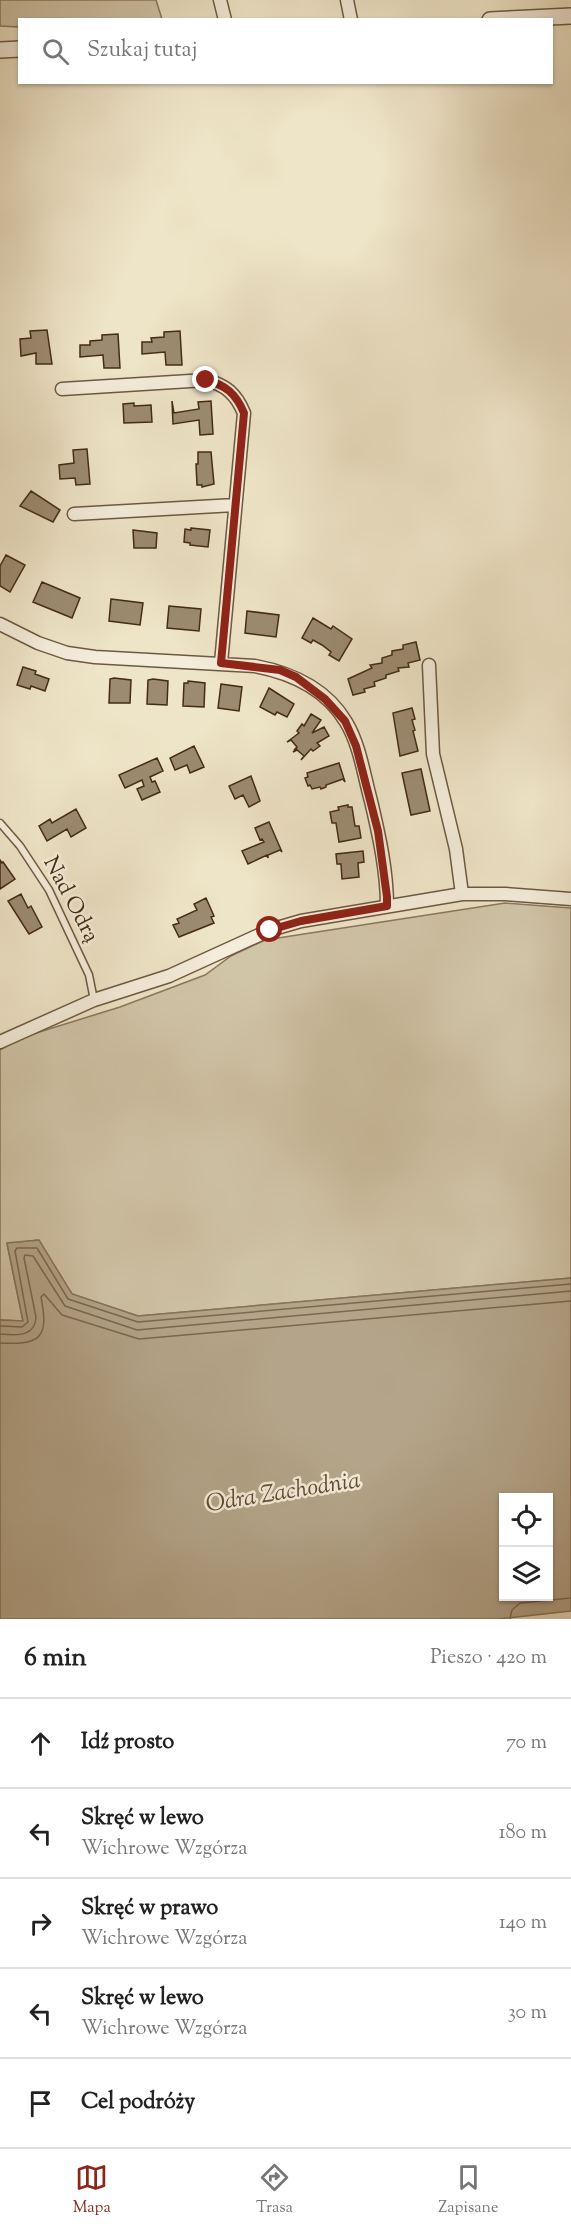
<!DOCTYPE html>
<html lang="pl">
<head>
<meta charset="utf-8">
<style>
  body { margin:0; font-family:"Sorts Mill Goudy",serif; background:#f6f6f6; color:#222 }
  .controls { position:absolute; right:18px; bottom:18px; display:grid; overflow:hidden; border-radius:0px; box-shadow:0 2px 4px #0004 }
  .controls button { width:54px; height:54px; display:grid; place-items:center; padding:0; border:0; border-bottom:2px solid #e0e0e0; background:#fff; color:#222; font:30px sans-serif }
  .stop { position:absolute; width:18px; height:18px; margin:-14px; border:4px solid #8f2418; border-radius:50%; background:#fff }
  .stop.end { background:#8f2418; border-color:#fff; box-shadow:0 2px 6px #0008 }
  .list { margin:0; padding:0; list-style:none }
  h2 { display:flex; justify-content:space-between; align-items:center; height:78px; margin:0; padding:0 24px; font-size:26px }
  h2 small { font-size:20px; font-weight:400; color:#767676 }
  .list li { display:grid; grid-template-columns:39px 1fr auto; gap:18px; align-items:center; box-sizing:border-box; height:90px; padding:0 24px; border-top:2px solid #e0e0e0 }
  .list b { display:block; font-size:22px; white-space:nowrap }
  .list p { margin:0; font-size:20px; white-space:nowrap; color:#767676 }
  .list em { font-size:20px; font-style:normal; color:#767676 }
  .icon { flex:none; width:33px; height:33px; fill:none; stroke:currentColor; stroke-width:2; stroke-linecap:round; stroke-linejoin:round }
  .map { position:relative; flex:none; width:571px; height:1619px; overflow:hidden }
  .search { position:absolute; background:#fff; box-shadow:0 2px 4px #0004; left:18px; right:18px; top:18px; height:66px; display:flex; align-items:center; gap:15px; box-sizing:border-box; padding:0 21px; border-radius:0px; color:#767676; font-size:22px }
  .sheet { height:528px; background:#fff }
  nav { display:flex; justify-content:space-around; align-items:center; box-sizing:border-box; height:84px; border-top:2px solid #e0e0e0; background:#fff; font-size:16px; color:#767676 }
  nav a { display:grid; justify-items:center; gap:3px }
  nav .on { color:#8f2418 }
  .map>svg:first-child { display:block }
  .green { fill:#d1c5a8; stroke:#8a785e; stroke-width:1.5 }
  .water { fill:#b4a58a; stroke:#87745a; stroke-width:1.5; fill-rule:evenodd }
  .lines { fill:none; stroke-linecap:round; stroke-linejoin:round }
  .shore { stroke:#7c684e; stroke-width:1.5 }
  .building { fill:#9c8b71; stroke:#442b13; stroke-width:1.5 }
  .service-casing { stroke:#6e5940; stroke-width:9 }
  .minor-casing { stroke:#6e5940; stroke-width:15 }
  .tertiary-casing { stroke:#6e5940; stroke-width:18 }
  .service { stroke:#f4eddb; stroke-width:6 }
  .minor { stroke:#f4eddb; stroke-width:12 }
  .tertiary { stroke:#f4eddb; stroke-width:15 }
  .route { stroke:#8f2418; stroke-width:8 }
  .labels { text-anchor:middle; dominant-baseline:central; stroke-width:5; stroke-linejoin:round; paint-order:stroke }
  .street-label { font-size:22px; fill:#442b13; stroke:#f4eddb }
  .water-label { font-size:24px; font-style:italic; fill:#604a31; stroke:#f4eddb }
</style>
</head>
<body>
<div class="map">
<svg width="571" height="1619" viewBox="0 0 571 1619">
  <rect width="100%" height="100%" fill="#eee4c7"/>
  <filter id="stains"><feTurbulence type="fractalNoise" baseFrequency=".00333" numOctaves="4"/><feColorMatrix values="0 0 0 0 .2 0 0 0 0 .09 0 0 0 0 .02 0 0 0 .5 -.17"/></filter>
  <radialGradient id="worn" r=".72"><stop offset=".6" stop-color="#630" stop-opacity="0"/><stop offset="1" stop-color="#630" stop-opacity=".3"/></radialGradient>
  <!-- green -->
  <path class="green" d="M 0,0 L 156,0 L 162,19 L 20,20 L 19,27 L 0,26 Z
    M 505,903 L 571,908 L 571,1278 L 138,1316 L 72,1294 L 38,1240 L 7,1244 L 23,1321 L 2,1320 L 0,1319 L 0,1050 L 20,1038 L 120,1007 L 205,975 L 231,956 L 265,940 Z"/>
  <!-- water -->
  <path class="water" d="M 39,1240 L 72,1294 L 138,1316 L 571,1278 L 571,1611 L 498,1619 L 0,1619 L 0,1320 L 23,1321 L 7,1243 ZM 504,1498 L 548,1498 L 548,1596 L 504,1596 Z"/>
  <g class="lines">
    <!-- shore -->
    <path class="shore" d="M 0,1326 L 22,1327 L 28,1322 L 15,1251 L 17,1248 L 37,1248 L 68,1299 L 138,1322 L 571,1284
      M 0,1334 C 15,1335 35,1338 36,1317 L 24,1258 L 25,1255 L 33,1256 L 65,1306 L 137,1330 L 571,1291
      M 0,1343 C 41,1345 49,1338 41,1297 L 44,1294 L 62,1315 L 139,1339 L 571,1301
      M 510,1619 L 512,1610 L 520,1603 L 571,1598"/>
  </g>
  <!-- building -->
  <path class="building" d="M 47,330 L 52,364 L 36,364 L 36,353 L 21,356 L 20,339 L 31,338 L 30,331 Z
    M 180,331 L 182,365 L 166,365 L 165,352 L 142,354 L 142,342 L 152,342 L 151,338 L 164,337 L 164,332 Z
    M 118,334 L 120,368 L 104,368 L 103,355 L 80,357 L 80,345 L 90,345 L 90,341 L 102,340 L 102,335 Z
    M 172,401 L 174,413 L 199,409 L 198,402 L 211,401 L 213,434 L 200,435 L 199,420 L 173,424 Z
    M 134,403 L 134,406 L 151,405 L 152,422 L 124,423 L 123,404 Z
    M 87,449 L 90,484 L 76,485 L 75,478 L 60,479 L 59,465 L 74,463 L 73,450 Z
    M 198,452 L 211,452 L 214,484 L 202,487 L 202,485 L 197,485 L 196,464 L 198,464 Z
    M 31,491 L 60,510 L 53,522 L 20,506 Z
    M 191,528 L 210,530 L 208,547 L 190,545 L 190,543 L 184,542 L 185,529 L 191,530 Z
    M 133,530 L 157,533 L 156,548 L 134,548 Z
    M 6,555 L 25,565 L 10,592 L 0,586 L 0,566 Z
    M 42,582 L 80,598 L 72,618 L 33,602 Z
    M 111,599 L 143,603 L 140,625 L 109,621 Z
    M 169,606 L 201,609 L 199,631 L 167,628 Z
    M 247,611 L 279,615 L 276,637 L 245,633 Z
    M 313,618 L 331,629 L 333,626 L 352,639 L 339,661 L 329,655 L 331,652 L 322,645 L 313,640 L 311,643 L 302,638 Z
    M 416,642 L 420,660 L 408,663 L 409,667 L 398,668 L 399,671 L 386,675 L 386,678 L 374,682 L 375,686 L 364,689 L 365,692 L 353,695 L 348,679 L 372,668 L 370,665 L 382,663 L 382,658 L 392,655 L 392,651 L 403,649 L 403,645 Z
    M 23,667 L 36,671 L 35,674 L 49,679 L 45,691 L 31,686 L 30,689 L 17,685 Z
    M 114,678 L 131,680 L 130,703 L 109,703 L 110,679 Z
    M 153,679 L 168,681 L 167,705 L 147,704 L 148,680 Z
    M 188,681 L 205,683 L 204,707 L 183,706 L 184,683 L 188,683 Z
    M 221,684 L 242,687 L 239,711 L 218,708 Z
    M 269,688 L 294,704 L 287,717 L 277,712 L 275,715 L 260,707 Z
    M 412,708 L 415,719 L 412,720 L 415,730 L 413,731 L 418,751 L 400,756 L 393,713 Z
    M 311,714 L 321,720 L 312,733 L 324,727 L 329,736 L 317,743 L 320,746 L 313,751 L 311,749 L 301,760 L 304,756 L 297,750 L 293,752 L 297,748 L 294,750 L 297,747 L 291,740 L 287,742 L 299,733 L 297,731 L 302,724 L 304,726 Z
    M 194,746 L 204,767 L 190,773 L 187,765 L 175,770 L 170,758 Z
    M 157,758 L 163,771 L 150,777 L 152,782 L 155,781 L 160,792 L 142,800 L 137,789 L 144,786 L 142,780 L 125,788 L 119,775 Z
    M 339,763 L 345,782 L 343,779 L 326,785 L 326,787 L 321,789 L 320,787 L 312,789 L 310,785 L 308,786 L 305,778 L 308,777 L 307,773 Z
    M 421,769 L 430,811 L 411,815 L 402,773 Z
    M 251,776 L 260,801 L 249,807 L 243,795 L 235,799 L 229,786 Z
    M 348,805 L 348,807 L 352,807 L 355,826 L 359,826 L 361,838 L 339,842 L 336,823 L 332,823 L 330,812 L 339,810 L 338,807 Z
    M 76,809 L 86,828 L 71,837 L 67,829 L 47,841 L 39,826 L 50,819 L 52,823 Z
    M 269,822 L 282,852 L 280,850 L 268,855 L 268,858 L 267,855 L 248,864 L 242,851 L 264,842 L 262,839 L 260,840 L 255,828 Z
    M 363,851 L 364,862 L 358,863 L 359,877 L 342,879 L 341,864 L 337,864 L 336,854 Z
    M 0,860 L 2,863 L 3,862 L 15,879 L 0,889 Z
    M 21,894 L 28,908 L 31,906 L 42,927 L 29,934 L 8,901 Z
    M 206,898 L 214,916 L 211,917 L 214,923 L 179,937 L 173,925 L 179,923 L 177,919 L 197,910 L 194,904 Z"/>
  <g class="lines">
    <defs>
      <path id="service" d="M 0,823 L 20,846 L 49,890 L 89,975 L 94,1000"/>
      <path id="minor" d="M 220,0 L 225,20
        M 347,0 L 351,20
        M 62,389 L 206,380 C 226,385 236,394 244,413 L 221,663
        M 74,514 L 235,505
        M 0,624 L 38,643 L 67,653 L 95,657 L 255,666 C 292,673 326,688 346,722 C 360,745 364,776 371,801 C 379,835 387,871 387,906
        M 429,665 L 433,754 L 456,849 L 462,894
        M 0,1042 L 94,1000 L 169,976 L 270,930 L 301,921 L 462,894 L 505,894 L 571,899"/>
      <path id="tertiary" d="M 490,20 L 571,16
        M 0,50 L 20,49"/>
    </defs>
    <!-- service casing -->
    <use href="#service" class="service-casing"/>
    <!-- minor casing -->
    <use href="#minor" class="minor-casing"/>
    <!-- tertiary casing -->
    <use href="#tertiary" class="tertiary-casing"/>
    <!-- service -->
    <use href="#service" class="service"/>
    <!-- minor -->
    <use href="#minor" class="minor"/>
    <!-- tertiary -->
    <use href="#tertiary" class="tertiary"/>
  </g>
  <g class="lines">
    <!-- route -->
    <path class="route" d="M 206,380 C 226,385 236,394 244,413 L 221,663 L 280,670 L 296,677 L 325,699 L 345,721 L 356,746 L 378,831 L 387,897 L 387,906 L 301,921 L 270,930"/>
  </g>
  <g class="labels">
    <!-- street labels -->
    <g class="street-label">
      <text transform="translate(70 900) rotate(62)">Nad Odrą</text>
    </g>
    <!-- water labels -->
    <g class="water-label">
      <text transform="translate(283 1493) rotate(-9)">Odra Zachodnia</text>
    </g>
  </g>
  <rect width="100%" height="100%" filter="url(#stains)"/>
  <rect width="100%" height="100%" fill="url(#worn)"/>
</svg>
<div class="controls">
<button><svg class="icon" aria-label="locate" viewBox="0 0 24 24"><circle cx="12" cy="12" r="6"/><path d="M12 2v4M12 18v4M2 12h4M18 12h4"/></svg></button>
<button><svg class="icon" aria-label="layers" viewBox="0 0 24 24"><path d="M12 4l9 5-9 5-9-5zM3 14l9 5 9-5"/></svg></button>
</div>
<div class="stop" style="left:270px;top:930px"></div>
<div class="stop end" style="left:206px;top:380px"></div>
<div class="search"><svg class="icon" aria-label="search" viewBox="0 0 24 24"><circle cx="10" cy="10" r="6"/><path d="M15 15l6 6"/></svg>Szukaj tutaj</div>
</div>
<section class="sheet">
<h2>6 min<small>Pieszo · 420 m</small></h2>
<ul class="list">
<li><svg class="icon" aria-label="ahead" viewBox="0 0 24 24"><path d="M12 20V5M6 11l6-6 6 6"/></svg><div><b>Idź prosto</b></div><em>70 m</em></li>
<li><svg class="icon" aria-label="left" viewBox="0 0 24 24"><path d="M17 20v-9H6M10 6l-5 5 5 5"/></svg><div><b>Skręć w lewo</b><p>Wichrowe Wzgórza</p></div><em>180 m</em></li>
<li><svg class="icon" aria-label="right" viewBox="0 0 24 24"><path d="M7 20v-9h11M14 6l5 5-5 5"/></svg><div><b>Skręć w prawo</b><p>Wichrowe Wzgórza</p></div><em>140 m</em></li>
<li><svg class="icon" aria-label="left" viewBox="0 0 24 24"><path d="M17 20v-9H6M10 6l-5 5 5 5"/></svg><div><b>Skręć w lewo</b><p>Wichrowe Wzgórza</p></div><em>30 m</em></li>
<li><svg class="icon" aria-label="arrive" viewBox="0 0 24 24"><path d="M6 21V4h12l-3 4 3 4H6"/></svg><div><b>Cel podróży</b></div></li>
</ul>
</section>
<nav>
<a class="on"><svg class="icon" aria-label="map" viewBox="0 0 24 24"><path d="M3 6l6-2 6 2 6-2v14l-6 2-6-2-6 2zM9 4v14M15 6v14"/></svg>Mapa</a>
<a><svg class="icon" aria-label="directions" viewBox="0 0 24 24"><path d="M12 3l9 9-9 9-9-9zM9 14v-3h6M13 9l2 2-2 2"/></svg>Trasa</a>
<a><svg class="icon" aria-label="saved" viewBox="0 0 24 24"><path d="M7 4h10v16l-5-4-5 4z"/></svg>Zapisane</a>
</nav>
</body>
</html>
